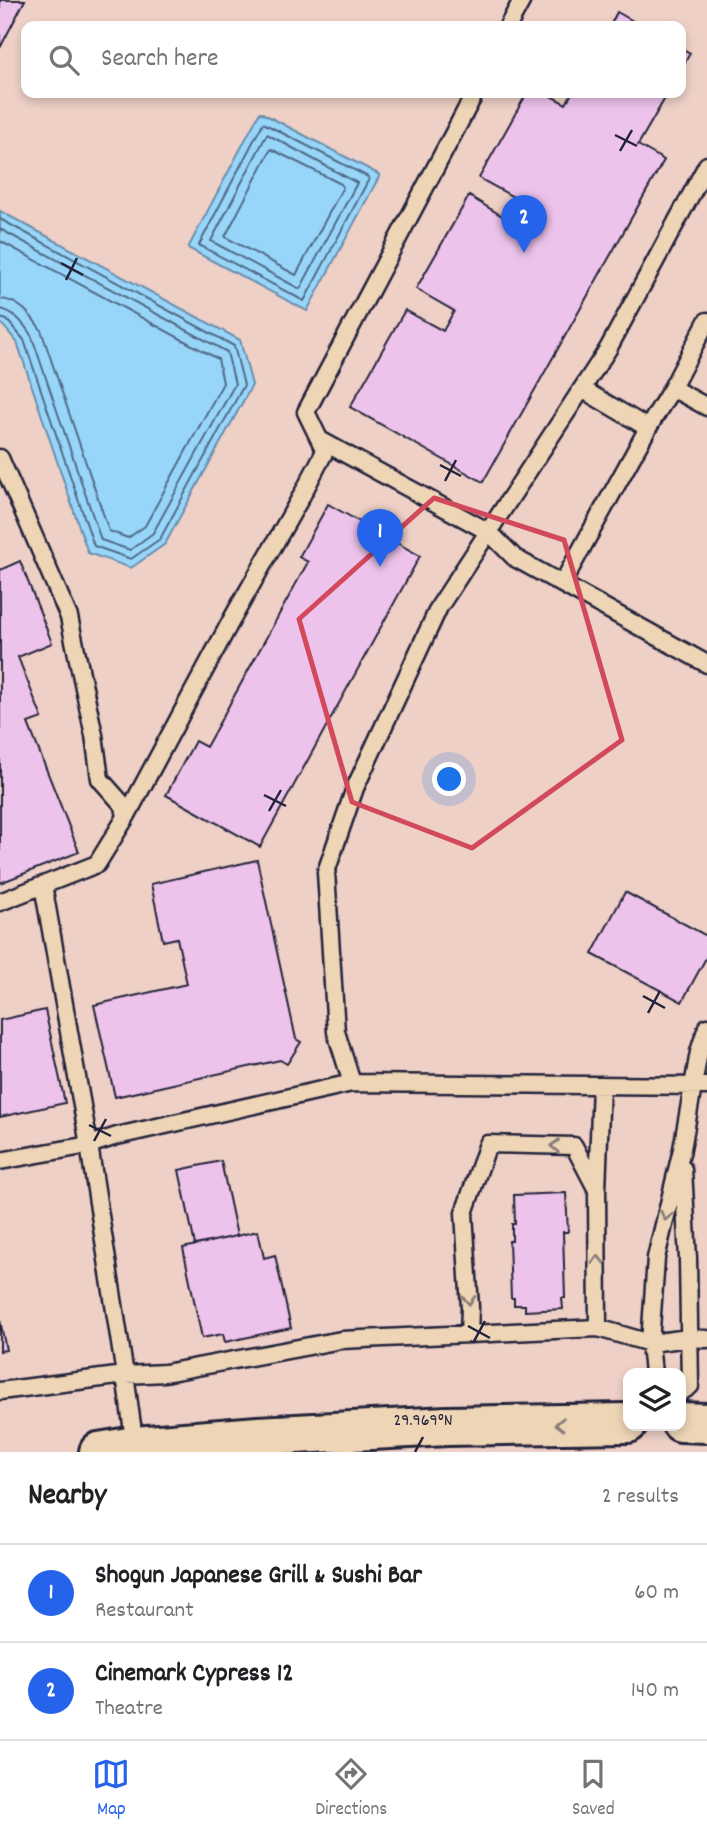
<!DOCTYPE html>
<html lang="en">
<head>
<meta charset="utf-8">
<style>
  body { margin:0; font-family:Dekko,sans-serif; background:#f6f6f6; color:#202124 }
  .controls { position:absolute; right:21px; bottom:21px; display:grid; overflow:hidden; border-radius:14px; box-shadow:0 4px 10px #0003 }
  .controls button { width:63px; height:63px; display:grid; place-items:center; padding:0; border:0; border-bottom:2px solid #e0e0e0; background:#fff; color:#202124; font:35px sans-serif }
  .you { position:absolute; left:450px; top:780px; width:24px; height:24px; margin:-18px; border:5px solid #fff; border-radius:50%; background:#1a73e8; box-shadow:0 0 0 10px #1a73e833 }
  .badge { display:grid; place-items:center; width:46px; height:46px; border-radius:50%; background:#2563eb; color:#fff; font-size:23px; font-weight:700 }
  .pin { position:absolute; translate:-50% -58px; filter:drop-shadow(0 2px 4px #0008) }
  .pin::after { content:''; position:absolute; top:37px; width:24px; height:21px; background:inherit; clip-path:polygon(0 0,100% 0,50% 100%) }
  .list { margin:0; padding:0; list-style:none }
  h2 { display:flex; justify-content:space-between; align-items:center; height:91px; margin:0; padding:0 28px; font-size:30px }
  h2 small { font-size:23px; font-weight:400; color:#757577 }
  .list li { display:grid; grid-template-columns:46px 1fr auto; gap:21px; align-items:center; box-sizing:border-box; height:98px; padding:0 28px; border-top:2px solid #e0e0e0 }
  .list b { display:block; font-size:26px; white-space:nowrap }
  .list p { margin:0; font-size:23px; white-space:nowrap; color:#757577 }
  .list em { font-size:23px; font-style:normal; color:#757577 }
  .icon { flex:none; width:38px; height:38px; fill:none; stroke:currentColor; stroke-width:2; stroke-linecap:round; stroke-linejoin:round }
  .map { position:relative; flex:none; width:707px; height:1452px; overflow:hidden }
  .search { position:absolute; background:#fff; box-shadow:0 4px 10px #0003; left:21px; right:21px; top:21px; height:77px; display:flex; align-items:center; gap:18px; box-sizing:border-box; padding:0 24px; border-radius:14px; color:#757577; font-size:26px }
  .sheet { height:287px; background:#fff }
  nav { display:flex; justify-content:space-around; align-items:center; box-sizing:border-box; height:98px; border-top:2px solid #e0e0e0; background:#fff; font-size:19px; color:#757577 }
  nav a { display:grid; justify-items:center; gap:4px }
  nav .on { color:#2563eb }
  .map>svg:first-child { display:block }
  .water { fill:#98d6f9; stroke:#698ead; stroke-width:2 }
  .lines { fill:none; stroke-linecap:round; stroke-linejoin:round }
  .shore { stroke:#516a87; stroke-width:2 }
  .building { fill:#edc3eb; stroke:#22223b; stroke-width:2 }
  .lane-casing { stroke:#22223b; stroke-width:21 }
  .secondary-casing { stroke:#22223b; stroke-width:44 }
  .lane { stroke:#eed5b6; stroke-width:16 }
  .secondary { stroke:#eed5b6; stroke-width:38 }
  .oneway { stroke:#887c78 }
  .marked { fill:none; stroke:#d1495b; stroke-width:5; stroke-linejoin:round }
  .ticks { fill:none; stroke:#22223b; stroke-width:2.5 }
  .ticks-label { font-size:18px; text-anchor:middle; fill:#22223b; stroke:#eed5b6; stroke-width:7; stroke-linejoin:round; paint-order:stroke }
</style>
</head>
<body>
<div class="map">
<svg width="707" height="1452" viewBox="0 0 707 1452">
  <rect width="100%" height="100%" fill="#eed0c6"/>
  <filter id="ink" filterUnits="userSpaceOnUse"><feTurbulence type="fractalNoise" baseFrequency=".0143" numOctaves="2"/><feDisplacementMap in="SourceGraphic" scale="14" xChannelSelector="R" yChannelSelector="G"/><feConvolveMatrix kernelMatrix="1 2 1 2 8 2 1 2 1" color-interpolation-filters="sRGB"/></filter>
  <g filter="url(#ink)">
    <!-- water -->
    <path class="water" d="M 260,112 L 380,175 L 307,311 L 188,248 Z
      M 0,211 L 240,340 L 252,385 L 165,544 L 131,568 L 88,553 L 17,342 L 0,322 Z"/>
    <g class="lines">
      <!-- shore -->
      <path class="shore" d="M 263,123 L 368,177 L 369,179 L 304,301 L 199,245 Z
        M 267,134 L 357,183 L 300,289 L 211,241 Z
        M 271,149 L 341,184 L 343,187 L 296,275 L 225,237 Z
        M 0,219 L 234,346 L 244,385 L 160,539 L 131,559 L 94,546 L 24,340 L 7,320 L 0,318
        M 0,229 L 227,352 L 235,384 L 153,533 L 130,550 L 101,540 L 32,337 C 25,325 15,311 0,309
        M 0,241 L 218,359 L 223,383 L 145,526 L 128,538 L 109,531 L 41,330 C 31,315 19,300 0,299"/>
    </g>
    <!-- building -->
    <path class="building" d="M 0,0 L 25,0 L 0,48 Z
      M 617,12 L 642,26 L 610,26 Z
      M 681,48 L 690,53 L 681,70 Z
      M 527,93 L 545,93 L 566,104 L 572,93 L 668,93 L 638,145 L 664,160 L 483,482 L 350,407 L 405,310 L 443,331 L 454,311 L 416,289 L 469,196 L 504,217 L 515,198 L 479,178 Z
      M 328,504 L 420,556 L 260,847 L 166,795 L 195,741 L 206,747 L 308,562 L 299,557 Z
      M 20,561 L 52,643 L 18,657 L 42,718 L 28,723 L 79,852 L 0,883 L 0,570 Z
      M 257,860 L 296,1039 L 301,1042 L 287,1064 L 280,1060 L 115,1097 L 94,1005 L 187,984 L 177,938 L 163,941 L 151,884 Z
      M 625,892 L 707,936 L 707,956 L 682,1002 L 592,954 Z
      M 45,1010 L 65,1103 L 0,1117 L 0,1020 Z
      M 221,1161 L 237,1236 L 195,1245 L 179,1170 Z
      M 566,1193 L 568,1232 L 563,1232 L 565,1298 L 562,1298 L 563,1309 L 525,1311 L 525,1305 L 514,1305 L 514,1298 L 511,1298 L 509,1241 L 512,1241 L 512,1224 L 515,1224 L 514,1195 Z
      M 258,1231 L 264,1258 L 275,1255 L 291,1328 L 225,1342 L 223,1334 L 202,1338 L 183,1248 Z
      M 0,1320 L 6,1350 L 0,1351 Z"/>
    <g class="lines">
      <defs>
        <path id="lane" d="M 508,26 L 522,0
          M 672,388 L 707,321
          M 582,389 L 648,428
          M 320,440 L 489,532 L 515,558 L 707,664
          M 0,458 L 69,617 L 94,735 L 100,779 L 124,806 L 126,817 L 232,619 L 301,497 L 325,451 L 306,412 L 475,93
          M 562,584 L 648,428 L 672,388 L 707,407
          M 43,885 L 89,1145 L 125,1375 L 165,1373 L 341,1340 L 598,1328 L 650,1343 L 689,1338 L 707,1339
          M 0,902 L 97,864 L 126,817
          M 352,1083 L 707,1086
          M 0,1161 L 89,1145 L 117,1136 L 352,1083 L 336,1032 L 326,872 L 355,788 L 439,607 L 608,349 L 707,165
          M 598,1328 L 597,1190 L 601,1085
          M 469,1334 L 470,1308 L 464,1213 L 488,1144 L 574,1146 L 597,1190
          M 653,1373 L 650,1343 L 656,1258 L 682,1149 L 699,1052 L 707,1027
          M 0,1391 L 125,1375 L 135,1446
          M 681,1392 L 690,1386 L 688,1259 L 683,1169"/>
        <path id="secondary" d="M 681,1422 L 707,1423
          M 99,1452 L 135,1446 L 258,1436 L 447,1426 L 628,1423"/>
      </defs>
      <!-- lane casing -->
      <use href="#lane" class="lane-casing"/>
      <!-- secondary casing -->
      <use href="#secondary" class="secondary-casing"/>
      <!-- lane -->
      <use href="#lane" class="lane"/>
      <!-- secondary -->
      <use href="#secondary" class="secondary"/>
    </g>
    <!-- one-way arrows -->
    <defs><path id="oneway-chevron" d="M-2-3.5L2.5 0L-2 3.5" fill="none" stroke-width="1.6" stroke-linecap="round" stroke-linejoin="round" transform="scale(1.75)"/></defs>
    <g class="oneway">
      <use href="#oneway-chevron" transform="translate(555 1146) rotate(-178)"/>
      <use href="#oneway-chevron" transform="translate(666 1216) rotate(103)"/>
      <use href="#oneway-chevron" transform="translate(598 1260) rotate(-90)"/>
      <use href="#oneway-chevron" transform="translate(469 1300) rotate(87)"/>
      <use href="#oneway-chevron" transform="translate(560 1424) rotate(179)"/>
    </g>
  </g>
  <!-- marked area -->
  <path class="marked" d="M 434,498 L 564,540 L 622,740 L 472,848 L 352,802 L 299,619 Z"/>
  <!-- ticks -->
  <path class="ticks" d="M 615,135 L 637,146M 620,151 L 632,130M 61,263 L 83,275M 66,280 L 77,258M 440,465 L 461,476M 445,481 L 456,460M 264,795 L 286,806M 269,811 L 281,790M 643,996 L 665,1008M 648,1013 L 660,991M 89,1125 L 111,1136M 94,1141 L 106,1119M 468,1326 L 490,1338M 473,1343 L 485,1321M 415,1452 L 423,1437"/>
  <g class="ticks-label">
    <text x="423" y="1425">29.969°N</text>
  </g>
</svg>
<div class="controls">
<button><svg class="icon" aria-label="layers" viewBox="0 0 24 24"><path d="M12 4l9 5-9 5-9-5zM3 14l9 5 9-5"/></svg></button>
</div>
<div class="you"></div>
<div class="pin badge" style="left:380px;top:567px">1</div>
<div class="pin badge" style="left:524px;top:253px">2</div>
<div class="search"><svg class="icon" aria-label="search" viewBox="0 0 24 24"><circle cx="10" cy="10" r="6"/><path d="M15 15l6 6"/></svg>Search here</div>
</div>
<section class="sheet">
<h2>Nearby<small>2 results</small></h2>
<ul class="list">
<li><span class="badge">1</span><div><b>Shogun Japanese Grill &amp; Sushi Bar</b><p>Restaurant</p></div><em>60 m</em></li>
<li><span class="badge">2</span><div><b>Cinemark Cypress 12</b><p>Theatre</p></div><em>140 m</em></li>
</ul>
</section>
<nav>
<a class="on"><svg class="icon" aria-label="map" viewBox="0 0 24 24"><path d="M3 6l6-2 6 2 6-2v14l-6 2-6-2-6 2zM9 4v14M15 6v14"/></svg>Map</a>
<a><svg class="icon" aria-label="directions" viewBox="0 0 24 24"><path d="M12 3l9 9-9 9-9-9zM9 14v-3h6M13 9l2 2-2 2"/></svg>Directions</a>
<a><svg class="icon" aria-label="saved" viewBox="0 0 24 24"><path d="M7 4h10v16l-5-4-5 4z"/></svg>Saved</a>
</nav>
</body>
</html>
